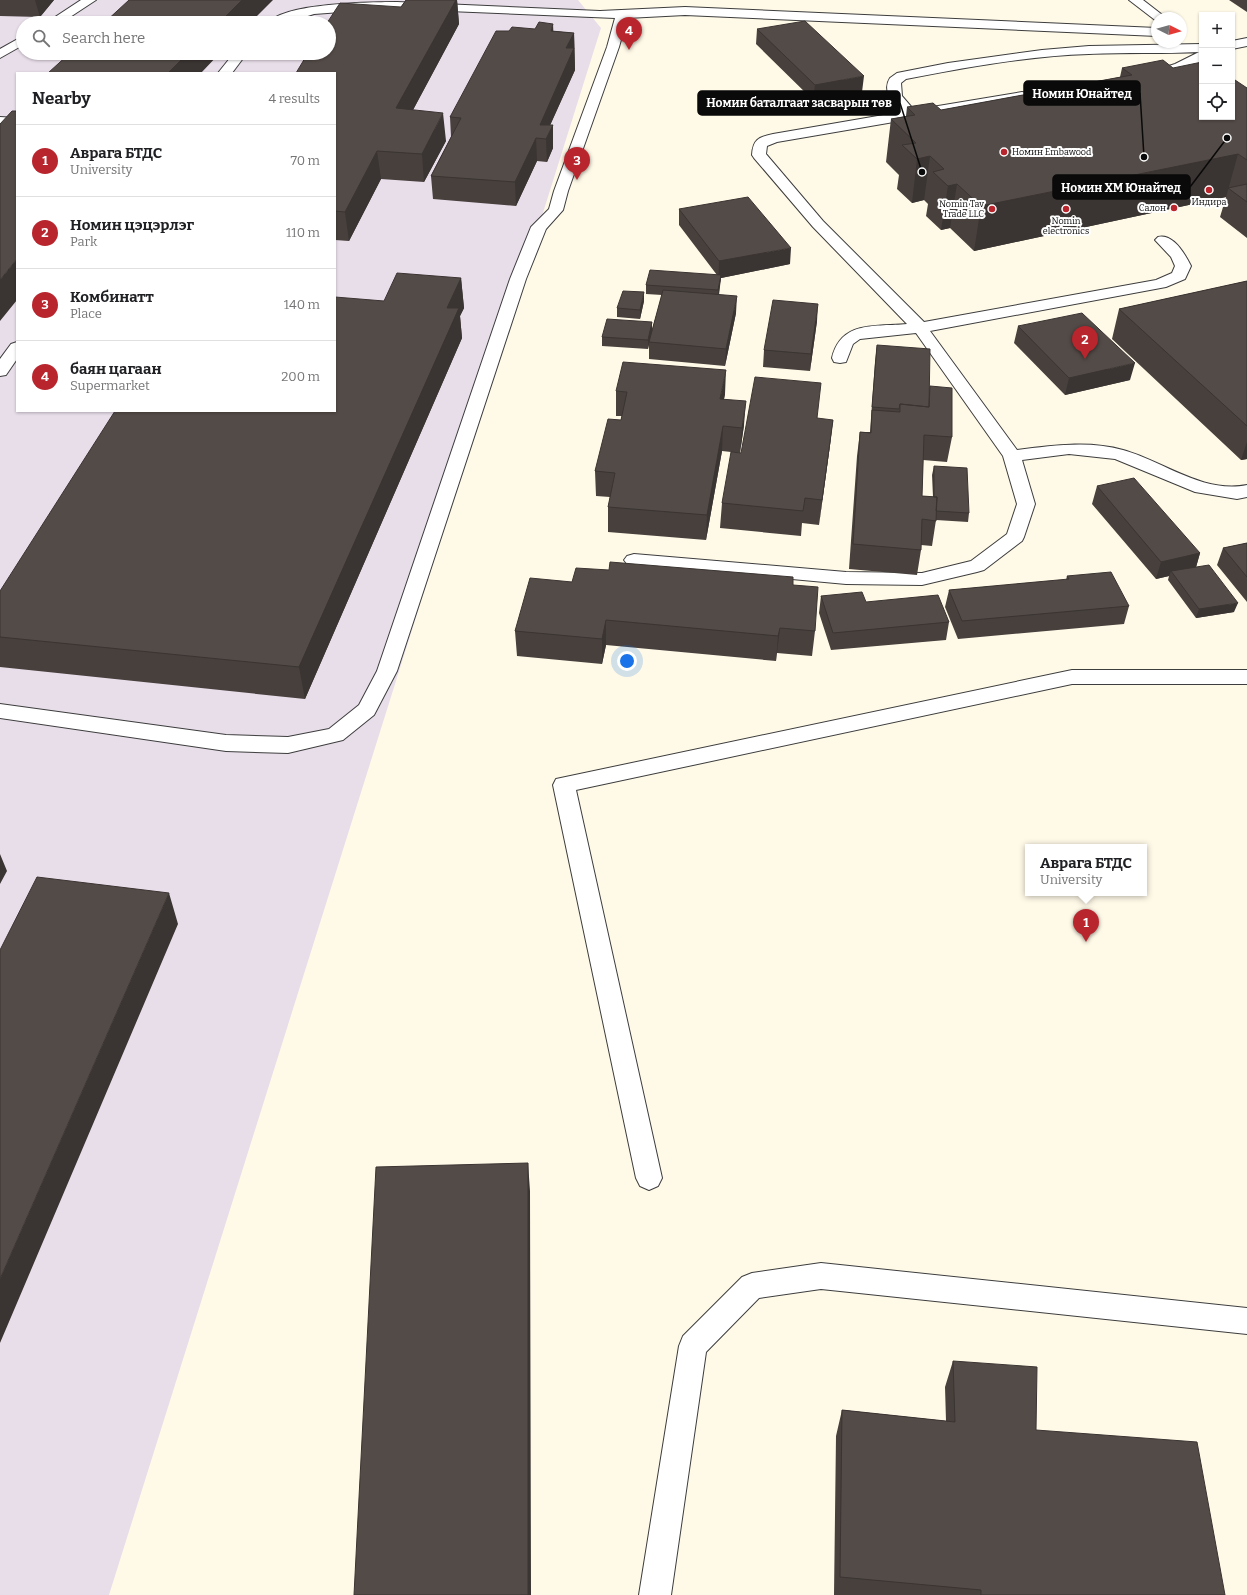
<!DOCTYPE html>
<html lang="en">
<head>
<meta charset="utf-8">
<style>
  body { margin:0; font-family:Bitter,serif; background:#f6f6f6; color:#202124 }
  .controls { position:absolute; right:12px; top:12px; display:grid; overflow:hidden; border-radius:0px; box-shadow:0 1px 3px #0004 }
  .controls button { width:36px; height:36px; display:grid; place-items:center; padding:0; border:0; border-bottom:1px solid #e0e0e0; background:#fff; color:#202124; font:20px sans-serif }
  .compass { position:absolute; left:1151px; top:12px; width:36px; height:36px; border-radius:50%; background:#fff; box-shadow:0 1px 3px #0004; rotate:96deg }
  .you { position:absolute; left:627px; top:661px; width:14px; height:14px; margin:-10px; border:3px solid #fff; border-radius:50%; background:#1a73e8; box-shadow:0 0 0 6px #1a73e833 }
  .badge { display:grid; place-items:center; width:26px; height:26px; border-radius:50%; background:#b8252d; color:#fff; font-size:13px; font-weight:700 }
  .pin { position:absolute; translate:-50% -33px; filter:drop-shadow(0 1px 2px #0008) }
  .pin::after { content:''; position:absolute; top:21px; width:14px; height:12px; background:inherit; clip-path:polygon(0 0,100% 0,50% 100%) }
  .popup { position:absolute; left:1025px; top:844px; width:122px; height:52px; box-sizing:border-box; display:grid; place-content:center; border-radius:0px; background:#fff; filter:drop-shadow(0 1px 3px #0005); font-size:13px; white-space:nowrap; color:#757577 }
  .popup b { font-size:15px; color:#202124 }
  .popup::after { content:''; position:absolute; left:50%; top:100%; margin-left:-8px; border:8px solid transparent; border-top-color:#fff }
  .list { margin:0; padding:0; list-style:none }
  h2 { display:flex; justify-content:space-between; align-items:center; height:52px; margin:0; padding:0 16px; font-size:17px }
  h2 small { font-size:13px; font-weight:400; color:#757577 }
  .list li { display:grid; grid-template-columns:26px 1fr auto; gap:12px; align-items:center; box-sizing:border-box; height:72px; padding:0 16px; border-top:1px solid #e0e0e0 }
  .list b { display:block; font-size:15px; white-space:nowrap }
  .list p { margin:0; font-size:13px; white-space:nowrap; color:#757577 }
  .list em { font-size:13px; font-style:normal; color:#757577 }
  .icon { flex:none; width:22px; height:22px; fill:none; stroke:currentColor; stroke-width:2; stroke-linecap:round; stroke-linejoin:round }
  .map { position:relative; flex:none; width:1247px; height:1595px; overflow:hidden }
  .search { position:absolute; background:#fff; box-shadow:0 1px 3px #0004; left:16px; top:16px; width:320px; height:44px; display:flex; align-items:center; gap:10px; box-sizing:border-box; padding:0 14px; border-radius:22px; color:#757577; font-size:15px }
  .panel { position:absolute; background:#fff; box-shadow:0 1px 3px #0004; left:16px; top:72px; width:320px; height:340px; border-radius:0px }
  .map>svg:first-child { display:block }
  .industrial { fill:#e8deea; fill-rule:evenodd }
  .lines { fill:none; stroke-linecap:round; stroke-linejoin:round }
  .lane-casing { stroke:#3d3d3d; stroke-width:2 }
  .street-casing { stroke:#3d3d3d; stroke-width:2 }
  .lane { fill:#fff; fill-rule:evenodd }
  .street { fill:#fff; fill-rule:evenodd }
  .wall { fill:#47403d }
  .shaded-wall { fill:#3a3432 }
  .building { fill:#534b47; stroke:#3a3432 }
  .poi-dot { fill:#b8252d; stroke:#fff; stroke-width:1.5 }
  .labels { text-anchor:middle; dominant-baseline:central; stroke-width:4; stroke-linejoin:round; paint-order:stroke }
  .far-poi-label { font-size:9px; fill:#0a0a0a; stroke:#fff }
  .leader { fill:none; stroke:#0a0a0a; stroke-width:1.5 }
  .callout-dot { fill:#0a0a0a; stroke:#fff; stroke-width:1.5 }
  .callout { fill:#0a0a0a; stroke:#0a0a0a; stroke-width:1.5 }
  .callout-label { font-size:12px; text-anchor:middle; font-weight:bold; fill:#fff }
</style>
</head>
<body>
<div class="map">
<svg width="1247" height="1595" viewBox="0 0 1247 1595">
  <rect width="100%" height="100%" fill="#fffae8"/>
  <!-- industrial -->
  <path class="industrial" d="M 0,0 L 578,0 L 601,28 L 109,1595 L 0,1595 ZM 23,23 L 329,23 L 329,53 L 23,53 ZM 17,73 L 335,73 L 335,411 L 17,411 Z"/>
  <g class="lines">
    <defs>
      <path id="lane" d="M 81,0 L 96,0 L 61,23 L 46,23 Z
        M 1129,0 L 1143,0 L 1165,17 L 1155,20 Z
        M 397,2 L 600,11 L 685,7 L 1157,28 L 1157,36 L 685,15 L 627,18 L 619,47 L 568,191 L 563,210 L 546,229 L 526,279 L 397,671 L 374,715 L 343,740 L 288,753 L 226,751 L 0,718 L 0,704 L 226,735 L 288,737 L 329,729 L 359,705 L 377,671 L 510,279 L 531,227 L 549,209 L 554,191 L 607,47 L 615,18 L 424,10 L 368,10 L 314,14 L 286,23 L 269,23 C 282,3 373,2 397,2 Z
        M 23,36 L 23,45 L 0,58 L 0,49 Z
        M 1247,38 L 1247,46 L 1232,49 L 1232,41 Z
        M 1202,44 L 1202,61 C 1189,69 1166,82 1150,78 L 1148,75 L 1150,72 L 1175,64 L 1199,52 C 1162,54 1126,52 1089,54 C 1028,56 967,67 906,79 L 901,83 L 902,96 L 914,110 L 1022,92 L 1027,93 L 1029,96 L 1027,99 L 1022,100 L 777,142 L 767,146 L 766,154 L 823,221 L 924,322 L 1156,280 L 1172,273 L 1175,266 L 1171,257 L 1155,240 L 1158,237 C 1173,233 1185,254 1191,266 L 1185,279 L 1166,287 L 930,331 L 1017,450 C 1051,446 1088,440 1123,450 C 1163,461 1203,494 1247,485 L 1247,497 L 1237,499 L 1195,492 L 1115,459 L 1069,454 L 1022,460 L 1035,504 L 1024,537 L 1022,541 L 984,570 L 977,572 L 922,585 L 846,584 L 627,564 L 624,560 L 627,556 L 634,554 L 846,572 L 922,573 L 971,561 L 1007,534 L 1017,504 L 1003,456 L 916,333 L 860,339 L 853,344 L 846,362 L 840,363 L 834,362 L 832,358 C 841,320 876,327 907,324 L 813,227 L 754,158 L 752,155 C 753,140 758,137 773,134 L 901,112 C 892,104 882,90 890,78 L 897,73 L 948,63 L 1042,50 L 1089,46 Z
        M 234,53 L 247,53 L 232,73 L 218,73 Z
        M 0,117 L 17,118 L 17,126 L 0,125 Z
        M 17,342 L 17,359 L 6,375 L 0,376 L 0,359 L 11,344 Z
        M 821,1263 L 1247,1308 L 1247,1334 L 821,1289 L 759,1298 L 706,1352 L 671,1595 L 639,1595 L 679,1346 L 683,1336 L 742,1277 L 752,1273 Z"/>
      <path id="street" d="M 1072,670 L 1247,670 L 1247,684 L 1072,684 L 576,790 L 662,1178 L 658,1186 L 649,1190 L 640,1186 L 636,1178 L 553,785 L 556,779 Z"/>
    </defs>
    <!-- lane casing -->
    <use href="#lane" class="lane-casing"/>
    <!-- street casing -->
    <use href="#street" class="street-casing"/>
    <!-- lane -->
    <use href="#lane" class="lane"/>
    <!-- street -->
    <use href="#street" class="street"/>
  </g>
  <!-- wall -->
  <path class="wall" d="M 0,0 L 54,0 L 40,17 L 0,16 Z
    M 406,0 L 457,0 L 459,24 L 413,110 L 446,141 L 424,182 L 381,179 L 349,241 L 335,240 L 335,73 L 401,7 Z
    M 1229,0 L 1247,0 L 1247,12 Z
    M 757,29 L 862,92 L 813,100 L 756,44 Z
    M 509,31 L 553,31 L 574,33 L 575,70 L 550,125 L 553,125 L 553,148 L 547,162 L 537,161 L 516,206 L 433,199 L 431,176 L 451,137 L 450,117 Z
    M 1122,68 L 1173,68 L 1247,88 L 1247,238 L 1220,217 L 1226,197 L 974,251 L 950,228 L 941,230 L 926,216 L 928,204 L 924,200 L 912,203 L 897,189 L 899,175 L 886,162 L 891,119 L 906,116 L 907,107 L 941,110 L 1120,77 Z
    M 679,209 L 790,264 L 721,278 L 719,295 L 736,313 L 725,366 L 649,359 L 649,345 L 648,349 L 602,346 L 602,337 L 652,322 L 652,330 L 662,295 L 646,294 L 646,285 L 717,275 L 679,225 Z
    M 461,278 L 464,308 L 460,316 L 462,338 L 305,699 L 0,667 L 0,591 L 384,301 Z
    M 1247,281 L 1247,459 L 1241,460 L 1112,339 L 1119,309 Z
    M 644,301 L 640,319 L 617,317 L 617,308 Z
    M 817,321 L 810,371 L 763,367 L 764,350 Z
    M 1018,326 L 1130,380 L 1065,395 L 1014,343 Z
    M 877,345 L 929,392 L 930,386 L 952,437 L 947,462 L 923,460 L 922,496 L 933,497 L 932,475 L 934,466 L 969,513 L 968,522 L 936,520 L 932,546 L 921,545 L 921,550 L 917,575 L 849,569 L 857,456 L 860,432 L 870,432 L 875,362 Z
    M 616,391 L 725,394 L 724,399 L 744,425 L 740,453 L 722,451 L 706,540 L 608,532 L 608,507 L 610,497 L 596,496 L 595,471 L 621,420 L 622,416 L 616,416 Z
    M 833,420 L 830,445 L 819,525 L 802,523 L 801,536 L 720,528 L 722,503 L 741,453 Z
    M 1097,486 L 1200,553 L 1196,567 L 1234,612 L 1196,618 L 1168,580 L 1169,576 L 1156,579 L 1092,504 Z
    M 1247,543 L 1247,602 L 1217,565 L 1223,548 Z
    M 1067,576 L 1129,606 L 1124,624 L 958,639 L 945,607 L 949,590 L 1066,580 Z
    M 572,582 L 793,585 L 815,631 L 812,656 L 777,653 L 776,661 L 606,645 L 602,664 L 517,656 L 515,631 Z
    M 821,596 L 866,602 L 949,622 L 946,640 L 831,650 L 819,613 Z
    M 953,1361 L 1036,1430 L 1225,1595 L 834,1595 L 836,1436 L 842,1410 L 946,1421 L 945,1387 Z"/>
  <!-- shaded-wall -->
  <path class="shaded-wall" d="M 35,0 L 54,0 L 40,17 Z
    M 242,0 L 273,0 L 250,23 L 219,23 Z
    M 456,0 L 457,0 L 459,24 L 399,136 L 396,108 Z
    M 553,24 L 554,46 L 551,31 Z
    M 574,33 L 575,70 L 544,139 L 540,125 L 566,48 Z
    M 188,53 L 220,53 L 201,73 L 168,73 Z
    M 864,76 L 862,92 L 813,100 L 815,85 Z
    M 443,113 L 446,141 L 424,182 L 422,154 Z
    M 553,125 L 553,148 L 547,162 L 546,139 Z
    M 536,138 L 537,161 L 516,206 L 515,182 Z
    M 377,151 L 381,179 L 349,241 L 345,212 Z
    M 1238,154 L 1226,197 L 974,251 L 981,206 Z
    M 930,156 L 924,200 L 912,203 L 917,159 Z
    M 957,184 L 950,228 L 941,230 L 948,186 Z
    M 791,248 L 790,264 L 721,278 L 720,284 L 718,299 L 719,261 Z
    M 17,259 L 17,300 L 0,321 L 0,280 Z
    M 461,278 L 464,308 L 460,316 L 462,338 L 305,699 L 299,667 L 447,308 Z
    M 644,292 L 644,301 L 640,319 L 640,310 Z
    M 737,296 L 736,313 L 725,366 L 726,349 Z
    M 818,304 L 817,321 L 810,371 L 811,354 Z
    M 652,322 L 652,331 L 649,342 L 648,349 L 648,340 Z
    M 1135,363 L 1130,380 L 1065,395 L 1069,378 Z
    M 726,370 L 725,394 L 719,423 L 720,399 Z
    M 746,401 L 744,425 L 740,453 L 742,428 Z
    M 833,420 L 830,445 L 819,525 L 822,500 Z
    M 723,426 L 722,451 L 706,540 L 707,515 Z
    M 1247,442 L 1247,459 L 1241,460 Z
    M 1200,553 L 1195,571 L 1171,571 L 1169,576 L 1156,579 L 1161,562 Z
    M 1238,603 L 1234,612 L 1196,618 L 1199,609 Z
    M 606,620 L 606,645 L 602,664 L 602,639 Z
    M 780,628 L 777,653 L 776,661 L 778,636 Z
    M 0,854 L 7,871 L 0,884 Z
    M 169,893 L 178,924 L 0,1343 L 0,1279 Z
    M 528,1163 L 530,1191 L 531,1595 L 528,1595 Z"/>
  <!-- building -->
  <path class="building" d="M 129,0 L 242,0 L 219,23 L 104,23 Z
    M 406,0 L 456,0 L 396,108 L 443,113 L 422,154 L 377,151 L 345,212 L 335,211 L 335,73 L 296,73 L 308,53 L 329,53 L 329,23 L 327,23 L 340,3 L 401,7 Z
    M 805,21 L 864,76 L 815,85 L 757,29 Z
    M 539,22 L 553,24 L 551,31 L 574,33 L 566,48 L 574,48 L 540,125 L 553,125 L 546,139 L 536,138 L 515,182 L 431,176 L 461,118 L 450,117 L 496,31 L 509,31 L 512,27 L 535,29 Z
    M 70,53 L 188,53 L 168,73 L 48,73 Z
    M 1163,60 L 1173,68 L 1202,62 L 1202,117 L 1232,117 L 1232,78 L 1247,88 L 1247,160 L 1238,154 L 981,206 L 957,184 L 948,186 L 933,172 L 944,169 L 930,156 L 917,159 L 902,145 L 916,143 L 891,119 L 915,115 L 907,107 L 933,103 L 941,110 L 1132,75 L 1122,68 Z
    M 12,111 L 17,111 L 17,259 L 0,280 L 0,124 Z
    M 1247,184 L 1247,202 L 1228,188 Z
    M 748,197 L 791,248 L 719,261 L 679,209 Z
    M 650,270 L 721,275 L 718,290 L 646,285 Z
    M 397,273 L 461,278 L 447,308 L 459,308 L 299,667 L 0,637 L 0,591 L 115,411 L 335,411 L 335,297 L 384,301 Z
    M 1247,281 L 1247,426 L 1119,309 Z
    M 663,290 L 737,296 L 726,349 L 649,342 Z
    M 623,291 L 644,292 L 640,310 L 617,308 Z
    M 773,300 L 818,304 L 811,354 L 764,350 Z
    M 1082,313 L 1135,363 L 1069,378 L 1018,326 Z
    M 607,319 L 652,322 L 648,340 L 602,337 Z
    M 877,345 L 930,349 L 929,407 L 900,404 L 899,409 L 872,407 Z
    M 623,362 L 726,370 L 720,399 L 746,401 L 742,428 L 723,426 L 707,515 L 608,507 L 615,473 L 595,471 L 608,419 L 621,420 L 627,392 L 616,391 Z
    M 755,377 L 821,383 L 817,418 L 833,420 L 822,500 L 805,498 L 803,511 L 722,503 L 731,452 L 741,453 Z
    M 930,386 L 952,388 L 952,437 L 924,435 L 922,496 L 937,497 L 936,521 L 922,519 L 921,550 L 853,544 L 860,432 L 871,433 L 872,410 L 900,412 L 900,404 L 929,407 Z
    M 934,466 L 967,468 L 969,513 L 936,511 L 937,497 L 934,497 Z
    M 1134,478 L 1200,553 L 1161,562 L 1097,486 Z
    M 1247,543 L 1247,577 L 1223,548 Z
    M 610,562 L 793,577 L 793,585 L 818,587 L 815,631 L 780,628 L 778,636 L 606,620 L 602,639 L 515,631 L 530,578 L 572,582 L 576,568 L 609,570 Z
    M 1209,565 L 1238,603 L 1199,609 L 1171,571 Z
    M 1111,572 L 1129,606 L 962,621 L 949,590 L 1069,579 L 1067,576 Z
    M 862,592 L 866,602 L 938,595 L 949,622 L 833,633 L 821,596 Z
    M 37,877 L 169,893 L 0,1279 L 0,950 Z
    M 528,1163 L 528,1595 L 354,1595 L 376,1167 Z
    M 953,1361 L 1037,1367 L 1036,1430 L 1197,1442 L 1225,1595 L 981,1595 L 981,1590 L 840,1577 L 842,1410 L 955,1422 Z"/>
  <!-- markers -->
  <g class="poi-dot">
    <circle cx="1004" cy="152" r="4"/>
    <circle cx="1209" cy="190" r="4"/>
    <circle cx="1174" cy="208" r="4"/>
    <circle cx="992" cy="209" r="4"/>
    <circle cx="1066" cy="209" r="4"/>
  </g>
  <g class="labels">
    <!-- far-poi labels -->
    <g class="far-poi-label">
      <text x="1012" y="152" text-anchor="start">Номин Embawood</text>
      <text x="1209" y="202">Индира</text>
      <text x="984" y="204" text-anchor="end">Nomin Tav<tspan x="984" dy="10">Trade LLC</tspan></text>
      <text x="1166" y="208" text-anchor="end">Салон</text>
      <text x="1066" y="221">Nomin<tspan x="1066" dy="10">electronics</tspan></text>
    </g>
  </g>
  <!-- callouts -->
  <path class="leader" d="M1144 157L1140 93M922 172L900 103M1227 138L1190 187"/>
  <g class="callout-dot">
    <circle cx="1144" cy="157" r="4"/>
    <circle cx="922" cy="172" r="4"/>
    <circle cx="1227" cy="138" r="4"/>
  </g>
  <g class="callout">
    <rect x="1024" y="81" width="116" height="24" rx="4"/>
    <rect x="698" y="91" width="202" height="24" rx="4"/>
    <rect x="1053" y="175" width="137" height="24" rx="4"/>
  </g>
  <g class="callout-label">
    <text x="1082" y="98">Номин Юнайтед</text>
    <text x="799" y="107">Номин баталгаат засварын төв</text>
    <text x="1121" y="192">Номин ХМ Юнайтед</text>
  </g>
</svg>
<div class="controls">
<button>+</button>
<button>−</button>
<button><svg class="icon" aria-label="locate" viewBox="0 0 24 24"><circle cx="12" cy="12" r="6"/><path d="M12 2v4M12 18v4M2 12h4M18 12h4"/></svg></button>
</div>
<svg class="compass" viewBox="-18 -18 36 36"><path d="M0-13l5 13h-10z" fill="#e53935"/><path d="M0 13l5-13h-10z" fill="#757577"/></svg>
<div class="you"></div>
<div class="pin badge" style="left:1086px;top:942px">1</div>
<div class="popup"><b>Аврага БТДС</b>University</div>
<div class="pin badge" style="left:1085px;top:359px">2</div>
<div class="pin badge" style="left:577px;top:180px">3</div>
<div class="pin badge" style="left:629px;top:50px">4</div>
<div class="search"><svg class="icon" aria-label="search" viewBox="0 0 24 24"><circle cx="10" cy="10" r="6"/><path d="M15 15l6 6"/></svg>Search here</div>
<section class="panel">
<h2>Nearby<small>4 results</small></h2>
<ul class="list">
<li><span class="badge">1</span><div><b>Аврага БТДС</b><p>University</p></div><em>70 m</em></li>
<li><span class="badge">2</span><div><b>Номин цэцэрлэг</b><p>Park</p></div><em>110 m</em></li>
<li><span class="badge">3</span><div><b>Комбинатт</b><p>Place</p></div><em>140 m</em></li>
<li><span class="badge">4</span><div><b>баян цагаан</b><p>Supermarket</p></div><em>200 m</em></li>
</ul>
</section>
</div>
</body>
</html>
